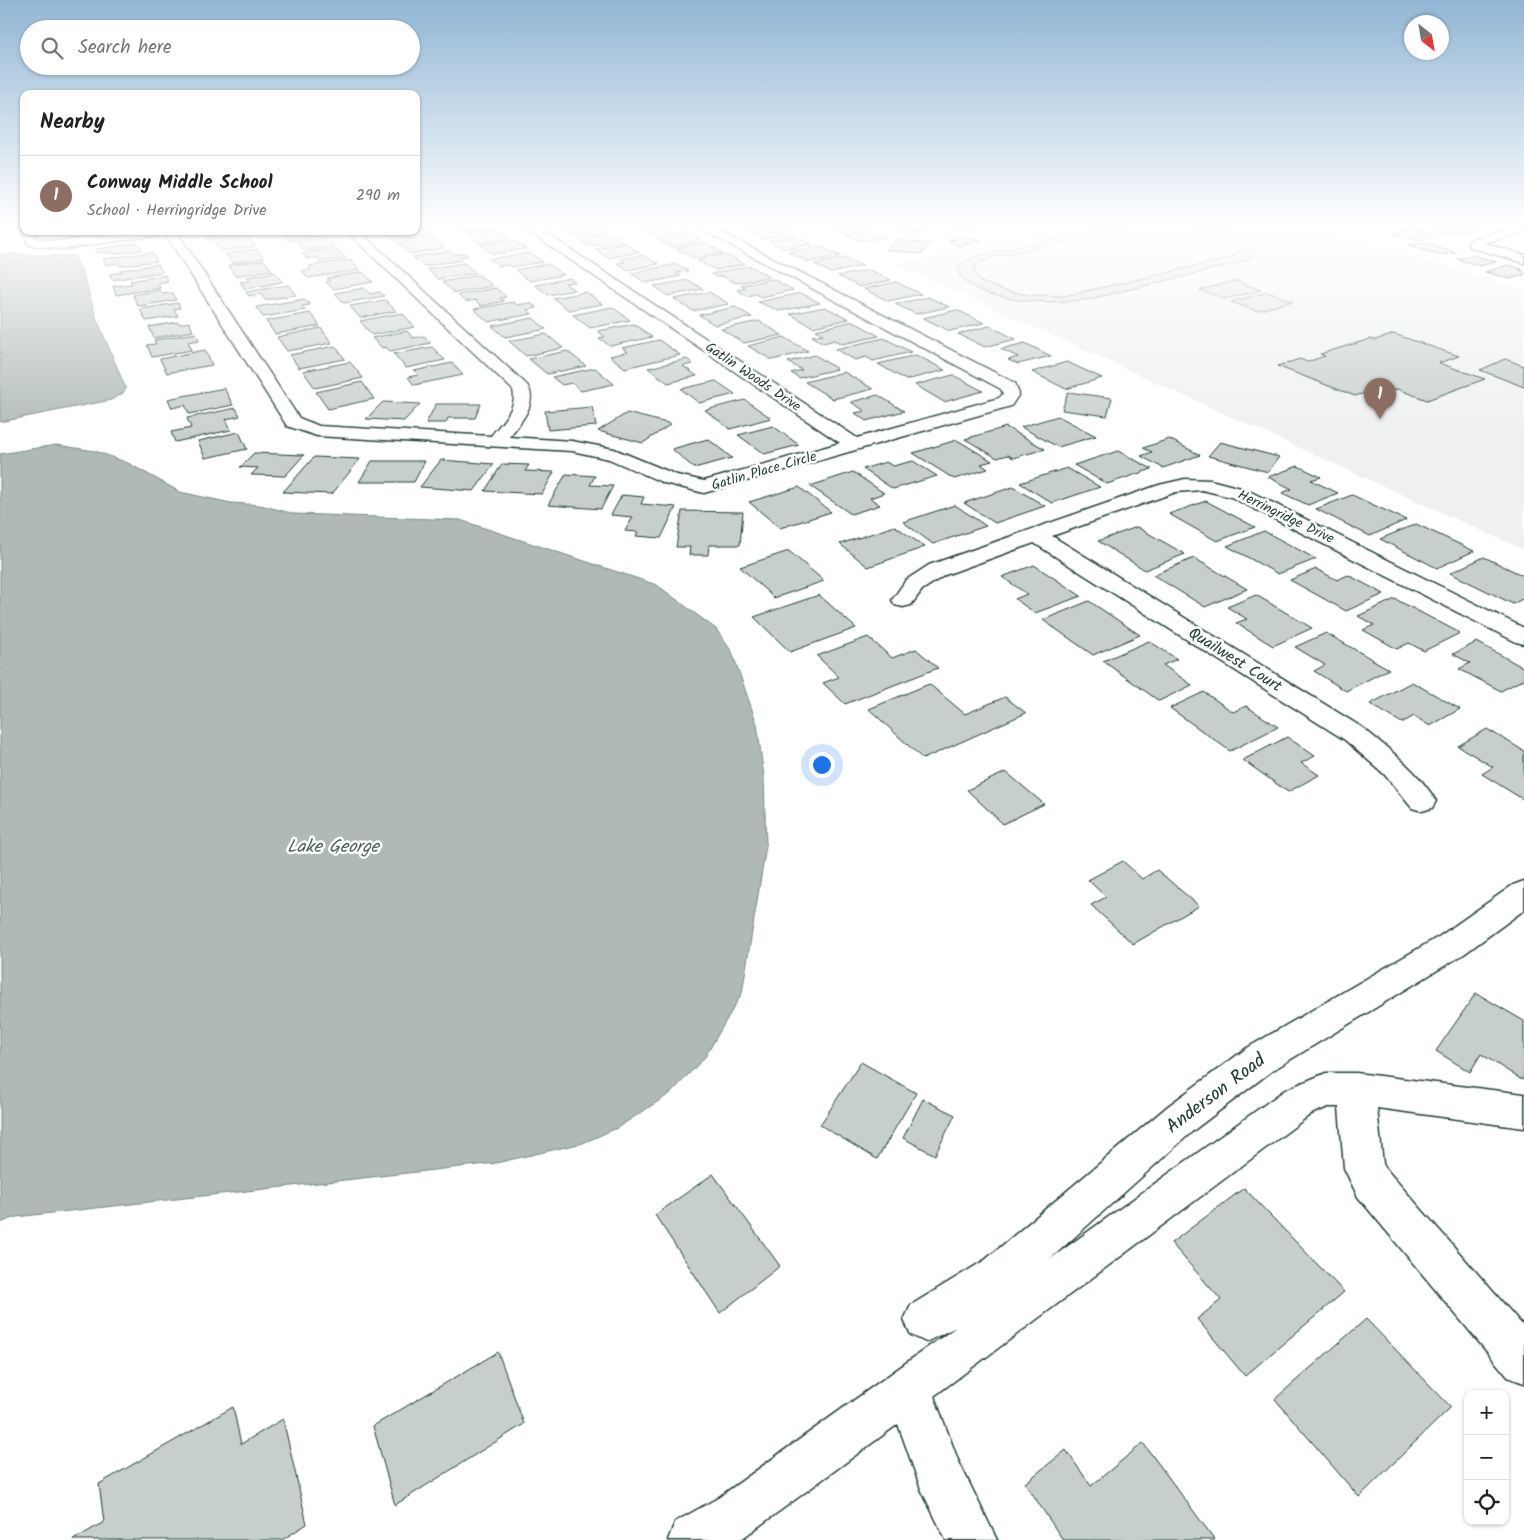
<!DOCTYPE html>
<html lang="en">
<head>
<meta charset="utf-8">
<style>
  body { margin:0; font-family:Kalam,sans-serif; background:#f2f2f2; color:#222 }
  .controls { position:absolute; right:15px; bottom:15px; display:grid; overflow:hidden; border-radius:10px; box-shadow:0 1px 4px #0004 }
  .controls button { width:45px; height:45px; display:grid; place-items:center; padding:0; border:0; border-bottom:1px solid #e0e0e0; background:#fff; color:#222; font:25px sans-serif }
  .compass { position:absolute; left:1404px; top:15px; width:45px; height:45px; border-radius:50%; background:#fff; box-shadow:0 1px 4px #0004; rotate:149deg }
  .you { position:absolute; left:821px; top:764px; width:18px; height:18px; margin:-12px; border:4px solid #fff; border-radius:50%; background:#1a73e8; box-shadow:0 0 0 8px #1a73e833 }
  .badge { display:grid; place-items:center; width:32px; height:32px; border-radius:50%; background:#111827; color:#fff; font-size:16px; font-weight:700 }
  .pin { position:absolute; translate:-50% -41px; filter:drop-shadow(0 1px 2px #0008) }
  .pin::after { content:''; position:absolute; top:26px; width:18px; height:15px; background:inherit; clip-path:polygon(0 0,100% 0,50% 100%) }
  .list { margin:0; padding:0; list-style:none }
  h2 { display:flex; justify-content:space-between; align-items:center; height:65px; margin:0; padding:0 20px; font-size:21px }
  h2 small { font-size:16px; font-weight:400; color:#767676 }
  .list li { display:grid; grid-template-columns:32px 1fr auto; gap:15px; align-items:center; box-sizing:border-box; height:80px; padding:0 20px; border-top:1px solid #e0e0e0 }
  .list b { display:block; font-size:19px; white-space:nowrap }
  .list p { margin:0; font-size:16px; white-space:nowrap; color:#767676 }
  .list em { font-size:16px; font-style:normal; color:#767676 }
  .icon { flex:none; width:28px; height:28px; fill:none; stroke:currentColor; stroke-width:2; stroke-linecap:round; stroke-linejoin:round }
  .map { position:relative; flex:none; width:1524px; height:1540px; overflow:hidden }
  .search { position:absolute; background:#fff; box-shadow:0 1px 4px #0004; left:20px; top:20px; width:400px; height:55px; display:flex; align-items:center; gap:12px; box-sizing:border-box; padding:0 18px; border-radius:28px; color:#767676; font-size:19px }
  .panel { position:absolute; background:#fff; box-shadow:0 1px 4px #0004; left:20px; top:90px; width:400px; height:145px; border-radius:10px }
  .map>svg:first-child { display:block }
  .built { fill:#eef1f0 }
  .green { fill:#dee3e2; stroke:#7e908b; fill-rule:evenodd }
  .water { fill:#afbab7; stroke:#758883 }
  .building { fill:#c7cfcc; stroke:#1f3d34 }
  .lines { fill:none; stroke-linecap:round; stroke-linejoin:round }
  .minor-casing { stroke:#1f3d34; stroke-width:3 }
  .minor { fill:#fff; fill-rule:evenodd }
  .labels { text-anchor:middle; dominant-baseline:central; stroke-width:5; stroke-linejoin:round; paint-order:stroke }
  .far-street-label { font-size:14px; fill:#1f3d34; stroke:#fff }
  .street-label { font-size:16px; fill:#1f3d34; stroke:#fff }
  .water-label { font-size:18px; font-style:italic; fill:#4a625b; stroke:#fff }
  .near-street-label { font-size:19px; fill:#1f3d34; stroke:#fff }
</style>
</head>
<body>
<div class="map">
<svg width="1524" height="1540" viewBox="0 0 1524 1540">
  <rect width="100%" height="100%" fill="#fff"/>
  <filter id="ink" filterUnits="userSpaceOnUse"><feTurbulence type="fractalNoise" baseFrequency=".02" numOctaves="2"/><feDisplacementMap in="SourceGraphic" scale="10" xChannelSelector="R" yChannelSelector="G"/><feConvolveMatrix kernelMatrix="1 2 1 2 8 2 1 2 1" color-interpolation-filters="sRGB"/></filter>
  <g filter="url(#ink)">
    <!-- built -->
    <path class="built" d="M 1088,225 L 1297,225 L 1337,237 L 1342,236 L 1524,289 L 1524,550 L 895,264 Z"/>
    <!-- green -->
    <path class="green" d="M 1118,225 C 1142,225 1255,219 1256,252 L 1247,260 L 1238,263 L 1090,299 C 1059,304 974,305 958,272 C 961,262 967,260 977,256 ZM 1168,225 C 1191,227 1218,229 1237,244 L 1240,251 L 1234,256 L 1223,260 L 1064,296 L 1029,295 L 1006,291 L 981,282 L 974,273 L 976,264 L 994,257 L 1138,226 Z
      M 1236,281 L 1261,290 L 1225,299 L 1200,290 Z
      M 1267,292 L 1293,301 L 1257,311 L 1231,302 Z"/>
    <!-- water -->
    <path class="water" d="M 0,254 L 74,256 L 82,271 L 96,317 L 126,389 L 122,394 L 111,400 L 0,422 Z
      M 56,445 L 95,451 L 128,463 L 180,492 L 231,503 L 260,505 L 295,514 L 460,520 L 657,585 L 716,629 L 732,652 L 757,724 L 764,777 L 766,846 L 742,993 L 705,1057 L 671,1093 L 617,1128 L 583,1143 L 496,1163 L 16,1217 L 0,1223 L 0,454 Z"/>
    <!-- building -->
    <path class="building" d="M 454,225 L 494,225 L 496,226 L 462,232 Z
      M 573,225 L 596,225 L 605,230 L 572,235 L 559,227 Z
      M 655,225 L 671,225 L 665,227 L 673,231 L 652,235 L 638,228 Z
      M 772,225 L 788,225 L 797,229 L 790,230 L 795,233 L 762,239 L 744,230 Z
      M 827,225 L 861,225 L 866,227 L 842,232 Z
      M 953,225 L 974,225 L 979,227 L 961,229 Z
      M 1445,225 L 1466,231 L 1452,234 L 1435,230 L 1441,229 L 1433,227 Z
      M 1452,225 L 1484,225 L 1469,229 Z
      M 421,227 L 432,236 L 396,242 L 386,233 L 416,231 L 416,228 Z
      M 497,228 L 510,238 L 479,243 L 466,233 Z
      M 1402,229 L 1410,231 L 1414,229 L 1434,233 L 1421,240 L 1393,234 Z
      M 871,230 L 887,237 L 861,241 L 845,234 Z
      M 66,231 L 104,231 L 68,236 Z
      M 211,231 L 258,231 L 259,232 L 208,240 L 206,237 L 214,235 Z
      M 322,231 L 324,233 L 316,234 L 318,236 L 288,241 L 281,232 Z
      M 686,232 L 703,241 L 671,247 L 655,238 Z
      M 603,233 L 613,234 L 623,241 L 589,246 L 576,238 Z
      M 963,235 L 981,240 L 960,246 L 948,242 L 955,240 L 949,239 Z
      M 795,236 L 812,244 L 786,249 L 769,241 Z
      M 248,237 L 255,246 L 220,251 L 214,242 Z
      M 325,238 L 334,246 L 305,251 L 297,242 Z
      M 433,238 L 445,248 L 410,254 L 399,244 Z
      M 513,240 L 526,249 L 493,254 L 480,245 Z
      M 896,240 L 931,244 L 922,254 L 886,250 Z
      M 138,243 L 142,250 L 112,254 L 111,252 L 97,253 L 96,249 Z
      M 625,243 L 639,252 L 608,258 L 594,249 Z
      M 706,243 L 723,253 L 693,258 L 676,248 Z
      M 1431,243 L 1457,253 L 1438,255 L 1408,245 Z
      M 819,246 L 840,256 L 808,262 L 788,252 Z
      M 336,248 L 346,258 L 320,262 L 316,257 L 307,259 L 302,254 Z
      M 257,249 L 264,258 L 232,263 L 226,254 Z
      M 450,251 L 454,254 L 464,253 L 468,256 L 459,257 L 462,260 L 424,266 L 413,257 Z
      M 152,252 L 157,261 L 120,266 L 118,263 L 106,265 L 103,259 Z
      M 530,253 L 543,262 L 511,267 L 508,265 L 499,266 L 490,259 Z
      M 643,255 L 659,264 L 628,270 L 617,263 L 625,262 L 620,259 Z
      M 722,255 L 731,257 L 745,264 L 715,270 L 697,260 Z
      M 1473,255 L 1496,262 L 1480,266 L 1457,259 Z
      M 846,258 L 863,266 L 831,273 L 814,264 Z
      M 264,260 L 272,270 L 235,276 L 228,265 Z
      M 350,260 L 360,270 L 308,278 L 302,271 L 311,270 L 309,266 Z
      M 464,263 L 476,273 L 438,279 L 427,269 Z
      M 158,264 L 162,272 L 112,280 L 110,274 L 122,272 L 121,270 Z
      M 548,264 L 564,275 L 530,281 L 515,270 Z
      M 677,264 L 688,271 L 676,273 L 681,276 L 646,283 L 631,273 Z
      M 1508,265 L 1522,269 L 1519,270 L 1524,271 L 1524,275 L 1510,279 L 1485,272 Z
      M 750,266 L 770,277 L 736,283 L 722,276 L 716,277 L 711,274 Z
      M 869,270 L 891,280 L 860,287 L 838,276 Z
      M 275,272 L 282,282 L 245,289 L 240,282 L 250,281 L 247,277 Z
      M 363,272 L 373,282 L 333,289 L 326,282 L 330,281 L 327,278 Z
      M 165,275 L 168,281 L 158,283 L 160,288 L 116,295 L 113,286 L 132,284 L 130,281 Z
      M 479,275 L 493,286 L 455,293 L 442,282 Z
      M 570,278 L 575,282 L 565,283 L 574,290 L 548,295 L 535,285 Z
      M 773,279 L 793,290 L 761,297 L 756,294 L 747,296 L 737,290 L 746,288 L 741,285 Z
      M 688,280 L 703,289 L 668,296 L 654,286 Z
      M 896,282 L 921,294 L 888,301 L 864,289 Z
      M 288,285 L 296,295 L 265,300 L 261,294 L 249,296 L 246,292 Z
      M 364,288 L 370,294 L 380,292 L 384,296 L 344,303 L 335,293 Z
      M 496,288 L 506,297 L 500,298 L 504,301 L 481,306 L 475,300 L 465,302 L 458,295 Z
      M 160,290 L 163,294 L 173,293 L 176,300 L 138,306 L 133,295 Z
      M 586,292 L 602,304 L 569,310 L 553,298 Z
      M 709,292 L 729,304 L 693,311 L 674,299 Z
      M 801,293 L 820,303 L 780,311 L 758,302 Z
      M 928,297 L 949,307 L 916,314 L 895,304 Z
      M 305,299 L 310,305 L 302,306 L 305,310 L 263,317 L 256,307 Z
      M 385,300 L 396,311 L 360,318 L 350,306 Z
      M 513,302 L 517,305 L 530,303 L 537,308 L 527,310 L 532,314 L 488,322 L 474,309 Z
      M 178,303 L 180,308 L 174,309 L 178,316 L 146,321 L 140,309 Z
      M 612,307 L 630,320 L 590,328 L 573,315 Z
      M 735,307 L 752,317 L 715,325 L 699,315 Z
      M 825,307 L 849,319 L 813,327 L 790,314 Z
      M 957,310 L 984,323 L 950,331 L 923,318 Z
      M 310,313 L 320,326 L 275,334 L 266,321 Z
      M 402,313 L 415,327 L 372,335 L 360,321 Z
      M 533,318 L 546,329 L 505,337 L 492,326 Z
      M 759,321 L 782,335 L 744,343 L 721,329 Z
      M 853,321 L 879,336 L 843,344 L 835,340 L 823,343 L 812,336 L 823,334 L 816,330 Z
      M 178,322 L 179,324 L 189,322 L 193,331 L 154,338 L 149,327 Z
      M 634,324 L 652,337 L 610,346 L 599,338 L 605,337 L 598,331 Z
      M 989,326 L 1016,339 L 985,347 L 958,334 Z
      M 321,328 L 332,343 L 287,351 L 277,337 Z
      M 407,331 L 413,338 L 424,336 L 431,343 L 390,351 L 386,347 L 382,348 L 372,338 Z
      M 196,333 L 199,340 L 188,342 L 192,350 L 152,357 L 147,345 L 156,344 L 154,340 Z
      M 546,334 L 563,348 L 526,356 L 509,341 Z
      M 1394,334 L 1459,356 L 1439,363 L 1485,379 L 1427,400 L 1397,389 L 1375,397 L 1365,393 L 1355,396 L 1277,366 L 1300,359 L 1307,362 L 1325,356 L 1320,354 L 1370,339 L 1375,340 Z
      M 784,337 L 808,351 L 772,360 L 748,346 Z
      M 884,338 L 911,352 L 873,361 L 866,357 L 855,360 L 836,349 Z
      M 659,340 L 680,355 L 625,368 L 610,356 L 628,352 L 622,348 Z
      M 1025,343 L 1051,356 L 1018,364 L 1008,360 L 1018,357 L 1001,349 Z
      M 335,346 L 345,359 L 299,368 L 290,355 Z
      M 432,347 L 445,360 L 406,368 L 394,354 Z
      M 205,350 L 212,365 L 167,373 L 160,359 Z
      M 567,351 L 586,366 L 547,374 L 529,359 Z
      M 815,355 L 837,369 L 799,378 L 791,373 L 802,370 L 788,362 Z
      M 916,355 L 945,370 L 906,380 L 878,364 Z
      M 687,359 L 693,364 L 683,366 L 697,376 L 668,383 L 648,368 Z
      M 1505,359 L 1524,366 L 1524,387 L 1480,370 Z
      M 350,362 L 363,378 L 315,388 L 303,371 Z
      M 1067,362 L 1102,378 L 1066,389 L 1032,372 Z
      M 452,363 L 463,375 L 414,385 L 408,377 L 418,375 L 414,371 Z
      M 595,368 L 614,384 L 581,391 L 572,383 L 562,385 L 552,377 Z
      M 844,372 L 873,389 L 833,399 L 805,382 Z
      M 953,375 L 983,391 L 944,402 L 915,385 Z
      M 716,381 L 735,394 L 699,403 L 681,389 Z
      M 362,382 L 374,399 L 328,409 L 316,392 Z
      M 224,388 L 233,405 L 189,414 L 185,405 L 172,408 L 168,399 Z
      M 1068,392 L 1112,398 L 1107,416 L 1062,410 Z
      M 878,395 L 904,411 L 866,421 L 855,413 L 865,411 L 851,402 Z
      M 745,400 L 771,418 L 730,429 L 705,410 Z
      M 383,402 L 420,404 L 404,421 L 366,419 Z
      M 436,404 L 481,404 L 475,418 L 448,418 L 446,423 L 426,423 Z
      M 592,407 L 596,426 L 548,430 L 545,411 Z
      M 236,408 L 240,416 L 226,419 L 231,430 L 175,442 L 171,432 L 191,428 L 187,418 Z
      M 627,413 L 671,424 L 643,443 L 598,431 Z
      M 1058,416 L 1096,436 L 1058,447 L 1021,427 Z
      M 773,426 L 799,445 L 764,454 L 738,435 Z
      M 1006,427 L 1045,449 L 1013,458 L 1008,455 L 997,458 L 965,439 Z
      M 239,432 L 247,449 L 205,458 L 198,441 Z
      M 708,439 L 732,458 L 694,468 L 672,449 Z
      M 1169,439 L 1200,455 L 1163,468 L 1141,456 L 1152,452 L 1143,448 Z
      M 957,440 L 992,461 L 981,464 L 988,469 L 954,479 L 913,453 Z
      M 1220,442 L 1279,457 L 1268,472 L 1208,456 Z
      M 1118,451 L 1152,469 L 1107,484 L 1074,465 Z
      M 254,453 L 304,455 L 285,476 L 251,475 L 258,468 L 240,467 Z
      M 314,457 L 360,459 L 332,494 L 283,492 Z
      M 441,460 L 494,464 L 474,491 L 420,487 Z
      M 372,461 L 425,461 L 414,482 L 359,482 Z
      M 913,461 L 937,476 L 893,489 L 863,469 L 886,462 L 893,466 Z
      M 502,464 L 529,465 L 525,471 L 554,472 L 542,494 L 485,491 Z
      M 1298,466 L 1321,477 L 1311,480 L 1338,493 L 1308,505 L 1282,493 L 1292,489 L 1268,477 Z
      M 1067,468 L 1100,487 L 1052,503 L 1020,483 Z
      M 853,472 L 884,493 L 870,498 L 880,505 L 851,514 L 810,486 Z
      M 566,474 L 595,476 L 590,485 L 613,486 L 601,509 L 548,505 Z
      M 799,487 L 831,512 L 780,528 L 749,502 Z
      M 1013,487 L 1045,506 L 995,523 L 964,503 Z
      M 622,495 L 644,497 L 641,504 L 676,507 L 661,538 L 636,536 L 638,532 L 625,531 L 633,517 L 611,515 Z
      M 1352,495 L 1406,520 L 1370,536 L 1316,509 Z
      M 1206,501 L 1255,527 L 1217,541 L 1169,514 Z
      M 955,505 L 986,526 L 933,544 L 903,522 Z
      M 682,511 L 743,512 L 740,545 L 709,545 L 708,555 L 689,555 L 690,547 L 676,547 Z
      M 1416,524 L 1474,551 L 1437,568 L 1380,539 Z
      M 895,526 L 925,547 L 868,567 L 840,544 Z
      M 1137,527 L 1185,554 L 1145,570 L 1098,541 Z
      M 1264,531 L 1316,559 L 1278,574 L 1227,546 Z
      M 789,551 L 824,581 L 774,598 L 740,567 Z
      M 1484,557 L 1524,576 L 1524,598 L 1513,604 L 1450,573 Z
      M 1194,558 L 1247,589 L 1205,607 L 1153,575 Z
      M 1034,565 L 1081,596 L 1035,613 L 1015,599 L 1027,594 L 1002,577 Z
      M 1316,569 L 1337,580 L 1348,575 L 1384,594 L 1346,611 L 1290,580 Z
      M 819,595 L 856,628 L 790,652 L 754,617 Z
      M 1256,595 L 1312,628 L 1273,646 L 1236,623 L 1247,619 L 1227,607 Z
      M 1395,599 L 1460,633 L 1424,651 L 1409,643 L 1397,649 L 1363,630 L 1374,625 L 1358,616 Z
      M 1089,601 L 1140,635 L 1093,655 L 1043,620 Z
      M 1326,633 L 1389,669 L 1346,691 L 1314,671 L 1325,665 L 1295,647 Z
      M 868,637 L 892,658 L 916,649 L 938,668 L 845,704 L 823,683 L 839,677 L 817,656 Z
      M 1149,641 L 1177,659 L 1163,665 L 1192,685 L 1159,701 L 1103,661 Z
      M 1477,642 L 1524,668 L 1524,679 L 1501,691 L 1459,669 L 1470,663 L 1453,654 Z
      M 1412,682 L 1460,709 L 1430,726 L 1414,716 L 1402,723 L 1370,704 Z
      M 929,684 L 965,714 L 1005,697 L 1026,713 L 923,759 L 869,709 Z
      M 1204,692 L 1233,712 L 1246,706 L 1278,727 L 1230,751 L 1170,708 Z
      M 1487,729 L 1524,751 L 1524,800 L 1482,774 L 1493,767 L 1458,746 Z
      M 1287,737 L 1315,756 L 1301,763 L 1319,775 L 1288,792 L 1243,760 Z
      M 1006,772 L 1044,804 L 1003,824 L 967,790 Z
      M 1123,861 L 1142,879 L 1157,870 L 1199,906 L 1133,944 L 1091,905 L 1106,897 L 1088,880 Z
      M 1476,993 L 1524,1021 L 1524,1076 L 1522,1080 L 1481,1054 L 1470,1072 L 1436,1051 Z
      M 861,1062 L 916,1093 L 877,1159 L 820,1125 Z
      M 923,1099 L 955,1115 L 935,1155 L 903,1138 Z
      M 713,1174 L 780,1266 L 720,1313 L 655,1215 Z
      M 1244,1188 L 1344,1292 L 1245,1376 L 1197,1319 L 1221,1300 L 1171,1243 Z
      M 1366,1319 L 1451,1407 L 1359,1497 L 1275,1399 Z
      M 498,1352 L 524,1424 L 395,1505 L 373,1426 Z
      M 233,1407 L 241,1444 L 283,1419 L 307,1524 L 282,1540 L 73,1540 L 104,1522 L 99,1484 Z
      M 1143,1443 L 1215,1540 L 1063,1540 L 1025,1483 L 1066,1450 L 1091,1486 Z"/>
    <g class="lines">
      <defs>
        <path id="minor" d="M 519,225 L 533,225 L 857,438 L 999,398 L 1003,394 L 1001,389 L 693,225 L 708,225 L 1015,383 L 1019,394 L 1011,406 L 704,493 L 664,483 L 609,459 L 572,451 L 317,436 L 287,426 L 164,232 L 159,235 L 63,249 L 29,245 L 22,231 L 24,229 L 24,231 L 34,231 L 38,239 L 63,241 L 133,231 L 176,231 L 299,418 L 319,426 L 491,436 C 501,423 518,408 513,390 L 346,231 L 359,231 L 527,385 C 539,403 520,423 509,437 L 572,441 L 614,449 L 677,475 L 704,481 L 840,443 Z
          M 893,225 L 918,225 L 927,229 L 921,233 L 895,227 Z
          M 1524,225 L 1524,232 L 1484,243 L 1524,255 L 1524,263 L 1470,247 L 1468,244 L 1473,238 Z
          M 1185,479 L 1210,480 L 1245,489 L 1524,628 L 1524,644 L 1516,642 L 1231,497 L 1202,490 L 1176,492 L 1052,536 L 1363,728 C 1390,750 1418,771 1436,801 L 1432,808 L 1422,811 L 1412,808 L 1384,774 L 1345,740 L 1034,543 L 945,575 L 922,590 L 911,605 L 903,607 L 895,605 L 892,600 L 906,580 L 929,565 L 1159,485 Z
          M 1524,881 L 1524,910 L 1464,954 L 1273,1070 L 1194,1130 L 1050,1259 L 1285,1090 L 1326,1073 L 1356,1073 L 1524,1094 L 1524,1128 L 1377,1108 L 1383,1164 L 1386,1169 L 1524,1327 L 1524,1383 L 1508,1377 L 1358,1197 L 1344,1168 L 1339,1107 L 1328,1107 L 1311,1114 L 934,1396 L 958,1460 L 997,1540 L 946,1540 L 921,1489 L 898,1424 L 740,1540 L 668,1540 L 675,1522 L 718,1498 L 956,1327 L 926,1342 L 911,1335 L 904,1320 L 911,1305 L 985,1260 L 1168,1106 L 1247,1048 L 1440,936 L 1513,885 Z"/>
      </defs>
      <!-- minor casing -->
      <use href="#minor" class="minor-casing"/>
      <!-- minor -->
      <use href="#minor" class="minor"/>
    </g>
  </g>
  <!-- sky -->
  <linearGradient id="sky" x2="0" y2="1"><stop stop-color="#91b6d4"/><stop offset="0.51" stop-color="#fff"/><stop offset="1" stop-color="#fff" stop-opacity="0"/></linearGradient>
  <rect width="1524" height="440" fill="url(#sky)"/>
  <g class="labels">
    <!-- far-street labels -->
    <g class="far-street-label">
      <text transform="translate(753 377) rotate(34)">Gatlin Woods Drive</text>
      <text transform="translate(764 471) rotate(-16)">Gatlin Place Circle</text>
      <text transform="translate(1286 517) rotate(26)">Herringridge Drive</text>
    </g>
    <!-- street labels -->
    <g class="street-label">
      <text transform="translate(1235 660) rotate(32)">Quailwest Court</text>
    </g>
    <!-- water labels -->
    <g class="water-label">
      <text x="333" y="847">Lake George</text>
    </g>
    <!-- near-street labels -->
    <g class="near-street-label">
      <text transform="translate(1216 1094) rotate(-37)">Anderson Road</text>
    </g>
  </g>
</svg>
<div class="controls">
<button>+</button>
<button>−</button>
<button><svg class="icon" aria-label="locate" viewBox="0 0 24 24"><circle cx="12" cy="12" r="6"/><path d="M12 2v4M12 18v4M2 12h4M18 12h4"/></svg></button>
</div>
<svg class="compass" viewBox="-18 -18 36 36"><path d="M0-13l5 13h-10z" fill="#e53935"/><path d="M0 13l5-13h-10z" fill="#767676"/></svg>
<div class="you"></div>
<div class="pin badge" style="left:1380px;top:419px;background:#8d6e63">1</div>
<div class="search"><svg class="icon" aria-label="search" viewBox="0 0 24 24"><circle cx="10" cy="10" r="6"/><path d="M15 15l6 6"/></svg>Search here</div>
<section class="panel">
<h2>Nearby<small></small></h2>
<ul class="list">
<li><span class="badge" style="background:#8d6e63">1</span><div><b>Conway Middle School</b><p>School · Herringridge Drive</p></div><em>290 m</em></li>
</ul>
</section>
</div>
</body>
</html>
